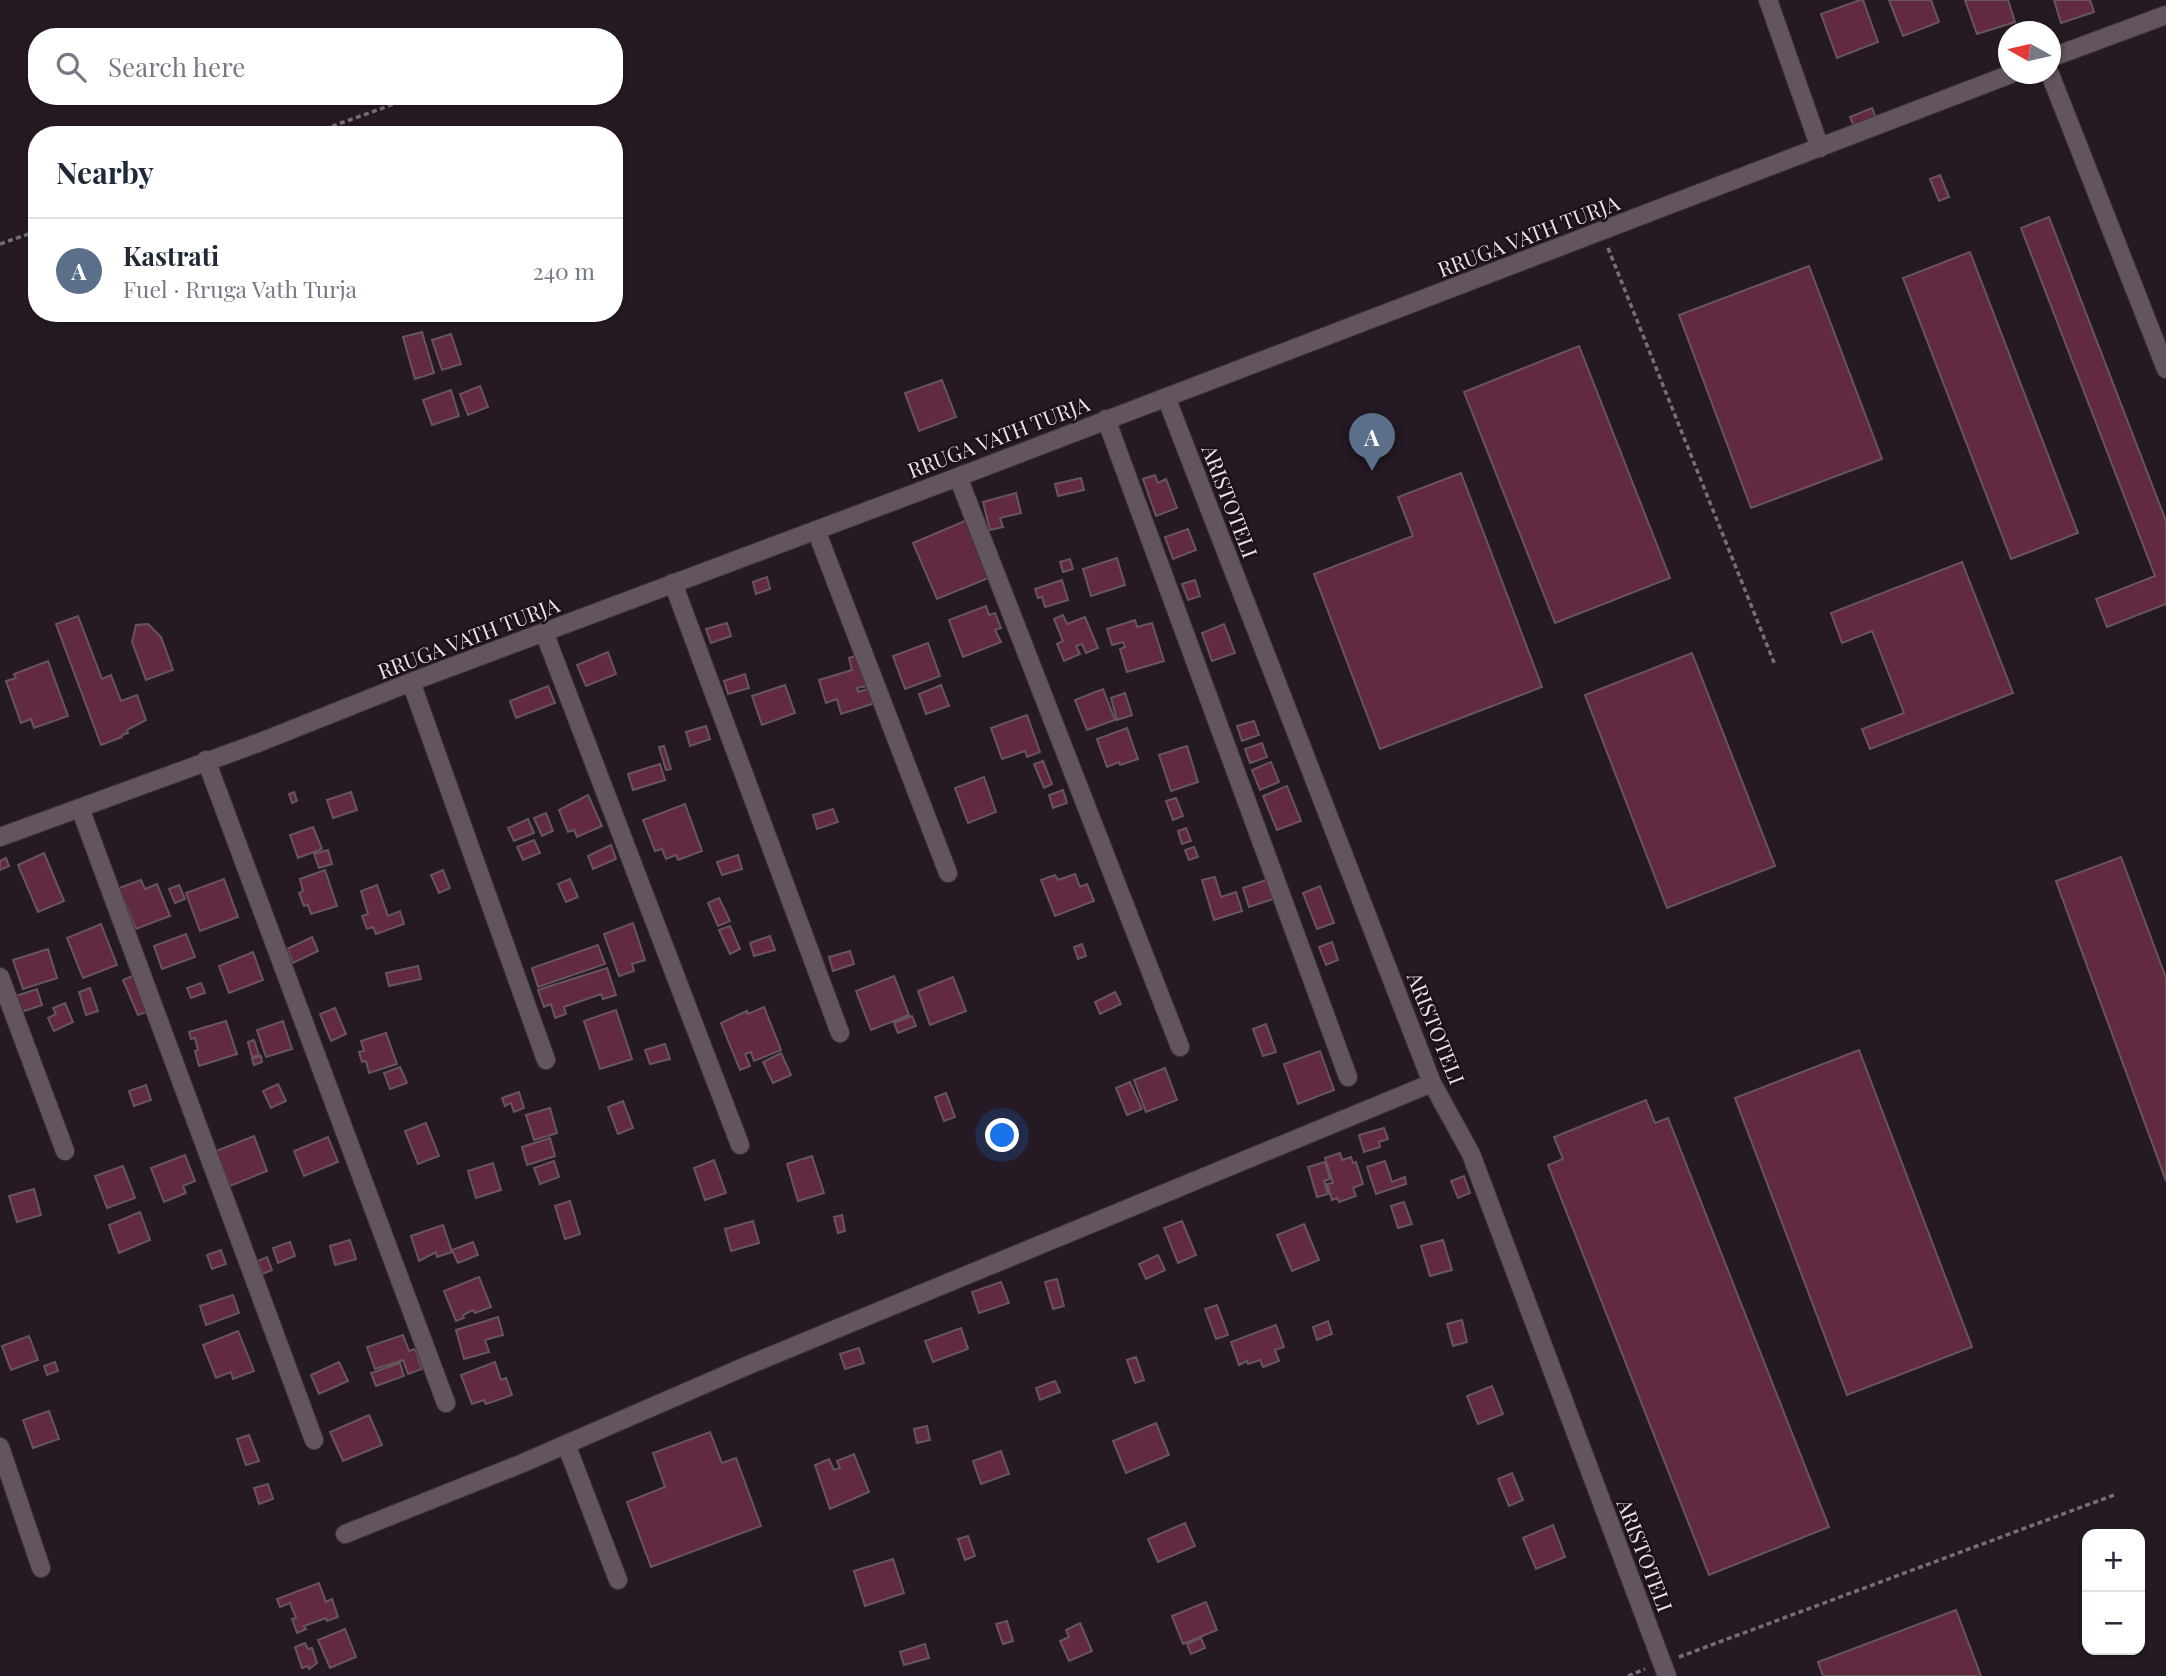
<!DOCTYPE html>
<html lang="en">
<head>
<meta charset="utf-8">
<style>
  body { margin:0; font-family:"Playfair Display",serif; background:#f6f6f7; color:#1f2937 }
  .controls { position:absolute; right:21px; bottom:21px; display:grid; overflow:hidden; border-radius:14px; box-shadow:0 2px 5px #0004 }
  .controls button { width:63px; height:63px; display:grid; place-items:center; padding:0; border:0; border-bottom:2px solid #e0e1e3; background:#fff; color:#1f2937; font:35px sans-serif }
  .compass { position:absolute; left:1998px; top:21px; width:63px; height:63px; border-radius:50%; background:#fff; box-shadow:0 2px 5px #0004; rotate:278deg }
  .you { position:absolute; left:1003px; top:1136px; width:24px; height:24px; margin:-18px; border:5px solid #fff; border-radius:50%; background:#1a73e8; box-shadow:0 0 0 10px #1a73e833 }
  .badge { display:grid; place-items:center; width:46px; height:46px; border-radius:50%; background:#726836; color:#fff; font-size:23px; font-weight:700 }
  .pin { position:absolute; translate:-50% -58px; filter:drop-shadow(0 2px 4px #0008) }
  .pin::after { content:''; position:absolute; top:37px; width:24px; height:21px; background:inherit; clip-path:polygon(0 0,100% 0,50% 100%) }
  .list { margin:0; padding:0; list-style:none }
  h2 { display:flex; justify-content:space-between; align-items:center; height:91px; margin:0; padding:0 28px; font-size:30px }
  h2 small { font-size:23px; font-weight:400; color:#747a83 }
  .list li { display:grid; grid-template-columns:46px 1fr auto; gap:21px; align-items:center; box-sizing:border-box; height:105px; padding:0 28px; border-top:2px solid #e0e1e3 }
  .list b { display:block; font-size:26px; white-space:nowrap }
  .list p { margin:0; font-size:23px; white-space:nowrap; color:#747a83 }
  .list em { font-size:23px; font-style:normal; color:#747a83 }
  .icon { flex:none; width:38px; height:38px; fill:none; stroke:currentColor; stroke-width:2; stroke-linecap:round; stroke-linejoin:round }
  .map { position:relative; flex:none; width:2166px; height:1676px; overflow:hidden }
  .search { position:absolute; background:#fff; box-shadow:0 2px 5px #0004; left:28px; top:28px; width:595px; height:77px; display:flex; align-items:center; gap:18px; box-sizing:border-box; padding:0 24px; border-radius:28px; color:#747a83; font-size:26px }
  .panel { position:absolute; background:#fff; box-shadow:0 2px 5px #0004; left:28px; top:126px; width:595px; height:196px; border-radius:28px }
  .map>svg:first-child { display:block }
  .building { fill:#622a42; stroke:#67555b; stroke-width:2 }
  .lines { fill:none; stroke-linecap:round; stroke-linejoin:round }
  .minor-casing { stroke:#3e353d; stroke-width:20 }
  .path { stroke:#786e77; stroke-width:3.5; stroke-dasharray:5 3.5; stroke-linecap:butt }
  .minor { stroke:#635560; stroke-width:18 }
  .labels { text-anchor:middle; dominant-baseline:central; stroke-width:5; stroke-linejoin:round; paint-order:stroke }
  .street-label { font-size:21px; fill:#eae1e8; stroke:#1c111a }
</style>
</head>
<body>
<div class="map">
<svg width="2166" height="1676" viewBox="0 0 2166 1676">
  <rect width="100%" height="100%" fill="#251a24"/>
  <!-- building -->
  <path class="building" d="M 1860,0 L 1863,0 L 1878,42 L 1837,58 L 1821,14 Z
    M 1889,0 L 1931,0 L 1939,22 L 1903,36 Z
    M 1965,0 L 2008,0 L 2015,22 L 1977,34 Z
    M 2054,0 L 2090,0 L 2094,12 L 2061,23 Z
    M 1872,108 L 1876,118 L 1854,126 L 1850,117 Z
    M 1940,175 L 1949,197 L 1939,201 L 1930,179 Z
    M 2049,217 L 2166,521 L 2166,604 L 2107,627 L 2096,599 L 2155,576 L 2021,228 Z
    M 1970,252 L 2078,533 L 2011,559 L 1903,278 Z
    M 1809,266 L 1882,459 L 1751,508 L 1679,315 Z
    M 422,332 L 434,373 L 415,379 L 403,337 Z
    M 451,334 L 461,364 L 442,370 L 432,340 Z
    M 1579,346 L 1670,578 L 1555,623 L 1464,392 Z
    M 942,380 L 956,417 L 919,431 L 905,393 Z
    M 480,386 L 488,407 L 468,415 L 460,394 Z
    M 451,390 L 459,416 L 432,425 L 423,400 Z
    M 1461,473 L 1542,687 L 1380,749 L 1314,574 L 1413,536 L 1398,497 Z
    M 1155,475 L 1158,483 L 1166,479 L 1177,508 L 1156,516 L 1143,479 Z
    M 1081,478 L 1084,490 L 1058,496 L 1055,484 Z
    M 1016,493 L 1021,513 L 1000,518 L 1003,527 L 990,530 L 983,502 Z
    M 967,520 L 991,577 L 937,599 L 913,543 Z
    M 1188,529 L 1196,550 L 1173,559 L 1165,537 Z
    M 1117,558 L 1125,585 L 1091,596 L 1083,569 Z
    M 1070,559 L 1073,569 L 1063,572 L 1060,562 Z
    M 1962,562 L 2013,693 L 1870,749 L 1862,729 L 1904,713 L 1872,631 L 1842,643 L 1831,613 Z
    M 767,577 L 770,589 L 756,594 L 753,582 Z
    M 1062,580 L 1068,600 L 1045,607 L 1042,597 L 1038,598 L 1035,589 Z
    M 1195,580 L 1200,596 L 1188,600 L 1182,584 Z
    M 986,606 L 989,615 L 995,613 L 1001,628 L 995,630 L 1001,642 L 963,657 L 949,620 Z
    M 1063,615 L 1067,624 L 1085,617 L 1098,648 L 1086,653 L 1082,644 L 1076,646 L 1080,654 L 1064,661 L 1057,644 L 1063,641 L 1054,619 Z
    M 78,616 L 102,679 L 111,675 L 121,701 L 137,695 L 146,720 L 127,730 L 128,733 L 122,735 L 122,737 L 101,745 L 56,624 Z
    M 1135,620 L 1137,627 L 1152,623 L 1164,661 L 1127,672 L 1120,649 L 1125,647 L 1123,642 L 1112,645 L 1107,629 Z
    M 727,623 L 731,636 L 711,643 L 706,629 Z
    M 148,624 L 161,637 L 173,670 L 146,680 L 132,642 L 136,625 Z
    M 1224,624 L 1235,653 L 1212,661 L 1202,633 Z
    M 928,643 L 940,676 L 905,689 L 893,656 Z
    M 608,652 L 616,674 L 586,686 L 577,665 Z
    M 1692,653 L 1775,866 L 1667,908 L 1585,695 Z
    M 858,655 L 867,686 L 857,688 L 858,692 L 871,688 L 875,703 L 841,714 L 837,699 L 826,703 L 819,680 L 852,670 L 849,658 Z
    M 48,661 L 68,716 L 34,728 L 31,719 L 21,723 L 6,681 L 16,678 L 14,674 Z
    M 745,674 L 749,688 L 728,694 L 724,681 Z
    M 785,685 L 795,713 L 762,725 L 752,696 Z
    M 941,685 L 949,706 L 926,714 L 919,694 Z
    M 548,686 L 555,703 L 516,718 L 510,701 Z
    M 1103,689 L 1115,720 L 1087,730 L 1075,700 Z
    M 1125,693 L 1132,715 L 1117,720 L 1111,698 Z
    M 1027,715 L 1040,752 L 1027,757 L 1025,751 L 1002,759 L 991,728 Z
    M 1254,721 L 1259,735 L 1242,741 L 1237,726 Z
    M 706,726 L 710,739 L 690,746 L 686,732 Z
    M 1127,728 L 1138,759 L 1120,765 L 1119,762 L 1107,767 L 1097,739 Z
    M 1262,743 L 1267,757 L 1250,763 L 1245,749 Z
    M 664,746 L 671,769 L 666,770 L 659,747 Z
    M 1187,746 L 1198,782 L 1171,791 L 1159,755 Z
    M 1043,761 L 1052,784 L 1044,788 L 1034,764 Z
    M 1271,762 L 1279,782 L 1260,790 L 1252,770 Z
    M 660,764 L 665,780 L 633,790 L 628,774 Z
    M 984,777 L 996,812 L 968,823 L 955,788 Z
    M 1287,786 L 1301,821 L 1277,830 L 1263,796 Z
    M 1063,790 L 1067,803 L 1053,808 L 1049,795 Z
    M 294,792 L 297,801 L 292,803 L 289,794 Z
    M 351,792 L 357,810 L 333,818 L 327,800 Z
    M 588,795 L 602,826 L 577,837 L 574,830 L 568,832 L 559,810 Z
    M 1176,798 L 1183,816 L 1173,820 L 1166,801 Z
    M 685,804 L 702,851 L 678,860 L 676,855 L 666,859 L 662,849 L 655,851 L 643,820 Z
    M 833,809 L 838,822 L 817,829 L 813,815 Z
    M 546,813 L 553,831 L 542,836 L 534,818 Z
    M 528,819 L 534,833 L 514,841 L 508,828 Z
    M 313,827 L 322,849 L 298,858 L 290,835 Z
    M 1186,828 L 1191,841 L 1182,844 L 1178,831 Z
    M 534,840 L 540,853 L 523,860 L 517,847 Z
    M 611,845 L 616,859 L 593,869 L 588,856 Z
    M 1194,847 L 1198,857 L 1189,860 L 1185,850 Z
    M 328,850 L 332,864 L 319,868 L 314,854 Z
    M 44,853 L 64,901 L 38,912 L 18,865 Z
    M 738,855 L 742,869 L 722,875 L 717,862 Z
    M 2121,857 L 2166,978 L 2166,1181 L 2056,881 Z
    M 6,858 L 9,866 L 0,870 L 0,861 Z
    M 325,870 L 337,906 L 311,914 L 308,905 L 304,906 L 299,893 L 303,891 L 300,879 Z
    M 443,870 L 450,888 L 439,893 L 431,875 Z
    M 1075,874 L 1080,887 L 1087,884 L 1094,901 L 1055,916 L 1041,880 L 1055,875 L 1058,880 Z
    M 1215,877 L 1221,897 L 1236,892 L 1242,911 L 1214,920 L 1202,880 Z
    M 1272,878 L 1279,897 L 1249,907 L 1243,888 Z
    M 224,879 L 238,917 L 200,931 L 186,893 Z
    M 570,879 L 578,897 L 566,902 L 558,884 Z
    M 141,880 L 145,889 L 157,884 L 170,916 L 136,929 L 119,888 Z
    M 179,885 L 185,899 L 175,903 L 169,889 Z
    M 377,885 L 388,916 L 400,911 L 404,924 L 376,934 L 373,927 L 367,929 L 362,916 L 368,914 L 361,891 Z
    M 1320,886 L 1334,923 L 1317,929 L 1303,893 Z
    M 719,898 L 730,921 L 718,926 L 708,903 Z
    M 633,923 L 645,960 L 632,964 L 634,971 L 619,976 L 604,934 Z
    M 101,924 L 117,965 L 83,978 L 67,938 Z
    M 730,926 L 740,949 L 730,954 L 719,930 Z
    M 186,934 L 195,957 L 162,969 L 154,946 Z
    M 770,936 L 775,950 L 754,956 L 750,943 Z
    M 312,937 L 318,951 L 293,963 L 287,949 Z
    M 1332,942 L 1338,960 L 1326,965 L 1319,947 Z
    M 1082,944 L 1086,956 L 1078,959 L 1074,947 Z
    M 598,945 L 605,964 L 538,987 L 532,968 Z
    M 48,949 L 57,978 L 23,989 L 13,960 Z
    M 850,951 L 854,964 L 833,971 L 829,957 Z
    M 253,952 L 263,980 L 229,993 L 219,966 Z
    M 418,966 L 421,979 L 389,986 L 386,973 Z
    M 607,968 L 616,995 L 603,999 L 601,994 L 564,1007 L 566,1014 L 555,1018 L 551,1004 L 544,1007 L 538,990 Z
    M 135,975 L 149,1011 L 138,1015 L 123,980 Z
    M 894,976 L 909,1015 L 871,1030 L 856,991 Z
    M 953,977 L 966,1011 L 930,1025 L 918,991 Z
    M 201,983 L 205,993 L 191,998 L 187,988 Z
    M 90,988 L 98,1011 L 86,1015 L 79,992 Z
    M 37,989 L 42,1005 L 21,1012 L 16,996 Z
    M 1115,992 L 1121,1004 L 1100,1014 L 1095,1002 Z
    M 65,1003 L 73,1022 L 54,1031 L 48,1018 L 56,1014 L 53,1008 Z
    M 764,1007 L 781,1050 L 754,1061 L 751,1052 L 745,1054 L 750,1066 L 740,1070 L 721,1023 L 747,1011 L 748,1014 Z
    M 335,1008 L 346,1034 L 331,1041 L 320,1014 Z
    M 616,1010 L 632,1059 L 600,1069 L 584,1021 Z
    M 912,1016 L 916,1026 L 898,1033 L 894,1023 Z
    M 226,1021 L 237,1054 L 199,1066 L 195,1051 L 198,1050 L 195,1038 L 191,1039 L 189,1032 Z
    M 283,1021 L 292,1049 L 266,1057 L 257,1030 Z
    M 1266,1024 L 1276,1052 L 1263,1056 L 1253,1029 Z
    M 386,1033 L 397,1064 L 369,1073 L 366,1061 L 362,1062 L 359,1052 L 364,1051 L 361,1041 Z
    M 254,1040 L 259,1055 L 252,1057 L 248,1042 Z
    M 665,1044 L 670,1059 L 650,1064 L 645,1050 Z
    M 1859,1050 L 1972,1347 L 1847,1395 L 1735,1098 Z
    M 1320,1051 L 1334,1090 L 1298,1104 L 1284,1064 Z
    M 781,1053 L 791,1075 L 773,1083 L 763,1062 Z
    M 261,1056 L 262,1062 L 254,1065 L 252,1059 Z
    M 400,1067 L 407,1083 L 390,1089 L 384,1073 Z
    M 1165,1068 L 1177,1100 L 1146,1112 L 1134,1080 Z
    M 1130,1082 L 1142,1109 L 1127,1115 L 1116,1088 Z
    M 278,1084 L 286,1101 L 271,1108 L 263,1091 Z
    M 146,1085 L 151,1100 L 134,1106 L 129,1091 Z
    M 519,1092 L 524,1108 L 514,1112 L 511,1103 L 505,1106 L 502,1098 Z
    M 946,1093 L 955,1117 L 944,1121 L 935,1097 Z
    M 1646,1100 L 1655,1123 L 1668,1118 L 1829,1527 L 1709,1575 L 1548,1165 L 1563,1159 L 1554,1137 Z
    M 623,1101 L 633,1128 L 618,1134 L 608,1107 Z
    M 550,1108 L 557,1133 L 534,1140 L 526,1115 Z
    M 426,1123 L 439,1156 L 418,1164 L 405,1131 Z
    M 1384,1128 L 1388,1139 L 1379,1142 L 1380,1147 L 1364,1152 L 1359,1135 Z
    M 254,1136 L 267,1171 L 230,1186 L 216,1151 Z
    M 328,1137 L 338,1162 L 304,1176 L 294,1151 Z
    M 550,1138 L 555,1156 L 527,1165 L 522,1147 Z
    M 1340,1153 L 1342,1160 L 1351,1157 L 1353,1163 L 1356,1162 L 1363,1184 L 1353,1188 L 1356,1196 L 1339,1202 L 1337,1198 L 1332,1200 L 1327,1184 L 1333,1183 L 1325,1158 Z
    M 185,1155 L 195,1181 L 183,1186 L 186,1193 L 164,1202 L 151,1168 Z
    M 812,1156 L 824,1193 L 798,1201 L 787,1164 Z
    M 714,1160 L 726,1193 L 705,1200 L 694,1168 Z
    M 554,1161 L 559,1177 L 540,1184 L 534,1168 Z
    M 1385,1161 L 1392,1182 L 1405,1177 L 1406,1184 L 1376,1194 L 1367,1167 Z
    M 1325,1162 L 1330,1179 L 1324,1181 L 1328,1194 L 1317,1197 L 1308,1167 Z
    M 493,1163 L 501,1190 L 476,1198 L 468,1171 Z
    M 123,1166 L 135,1198 L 107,1208 L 95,1176 Z
    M 1464,1176 L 1470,1193 L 1458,1198 L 1451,1181 Z
    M 34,1189 L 41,1215 L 17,1222 L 9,1196 Z
    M 570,1201 L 580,1234 L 565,1239 L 555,1206 Z
    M 1404,1202 L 1412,1224 L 1398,1228 L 1391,1206 Z
    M 140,1212 L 150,1240 L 119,1253 L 109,1225 Z
    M 842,1215 L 845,1231 L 838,1233 L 834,1217 Z
    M 753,1221 L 759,1243 L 731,1251 L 725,1229 Z
    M 1182,1221 L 1196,1255 L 1178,1263 L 1164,1228 Z
    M 1304,1224 L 1319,1260 L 1292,1271 L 1277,1235 Z
    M 443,1225 L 452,1252 L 437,1257 L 436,1252 L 419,1261 L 411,1236 Z
    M 350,1240 L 356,1259 L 335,1265 L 330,1246 Z
    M 1443,1240 L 1452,1270 L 1430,1276 L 1421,1246 Z
    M 290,1242 L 295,1256 L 278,1263 L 273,1248 Z
    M 473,1242 L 478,1255 L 458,1263 L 452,1250 Z
    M 221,1250 L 226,1264 L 212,1269 L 207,1255 Z
    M 1158,1255 L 1165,1270 L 1146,1279 L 1139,1264 Z
    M 267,1257 L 272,1270 L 263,1274 L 258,1261 Z
    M 479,1277 L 491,1307 L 475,1313 L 473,1310 L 463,1315 L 464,1318 L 456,1321 L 444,1291 Z
    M 1057,1279 L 1064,1306 L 1053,1309 L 1045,1282 Z
    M 1001,1282 L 1009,1303 L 979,1313 L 972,1292 Z
    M 233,1295 L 239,1313 L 206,1325 L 200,1306 Z
    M 1217,1305 L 1228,1335 L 1216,1339 L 1205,1309 Z
    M 498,1317 L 503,1335 L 485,1340 L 489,1352 L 464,1359 L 456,1330 Z
    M 1462,1320 L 1467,1342 L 1453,1346 L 1447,1324 Z
    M 1328,1321 L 1332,1334 L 1317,1340 L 1313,1327 Z
    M 1276,1325 L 1284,1347 L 1275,1350 L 1279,1361 L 1263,1367 L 1260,1360 L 1248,1364 L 1247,1361 L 1239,1365 L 1231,1342 Z
    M 961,1328 L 968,1349 L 933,1362 L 925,1341 Z
    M 238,1331 L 254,1371 L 233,1379 L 231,1372 L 216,1378 L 203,1345 Z
    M 403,1335 L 409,1351 L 415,1349 L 422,1369 L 408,1374 L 403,1360 L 375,1369 L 367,1347 Z
    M 29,1336 L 38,1360 L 11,1370 L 2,1346 Z
    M 859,1348 L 864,1363 L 845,1369 L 840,1354 Z
    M 1136,1357 L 1144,1380 L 1135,1383 L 1127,1360 Z
    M 55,1362 L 58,1371 L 47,1375 L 44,1366 Z
    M 339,1362 L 348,1381 L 319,1394 L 311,1375 Z
    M 495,1362 L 501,1380 L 506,1378 L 512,1395 L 486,1404 L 484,1400 L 472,1404 L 461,1375 Z
    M 400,1363 L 404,1376 L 376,1386 L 371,1373 Z
    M 1055,1381 L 1060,1392 L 1040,1400 L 1036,1388 Z
    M 1492,1386 L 1503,1414 L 1478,1424 L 1467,1396 Z
    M 49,1411 L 59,1439 L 33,1448 L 23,1420 Z
    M 369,1415 L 382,1445 L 343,1461 L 330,1432 Z
    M 1156,1423 L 1169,1455 L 1126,1473 L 1113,1441 Z
    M 927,1426 L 930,1440 L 917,1443 L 914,1429 Z
    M 710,1432 L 722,1463 L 736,1458 L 761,1526 L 651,1567 L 627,1502 L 665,1487 L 653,1453 Z
    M 249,1435 L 259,1461 L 246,1465 L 237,1439 Z
    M 1001,1451 L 1009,1474 L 981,1484 L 973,1461 Z
    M 854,1454 L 869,1492 L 830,1509 L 815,1465 L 829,1459 L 834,1470 L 840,1468 L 837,1461 Z
    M 1512,1473 L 1523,1500 L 1509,1506 L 1498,1479 Z
    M 268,1484 L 273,1499 L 259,1504 L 254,1488 Z
    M 1185,1523 L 1195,1546 L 1158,1562 L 1148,1539 Z
    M 1553,1525 L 1565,1557 L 1536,1569 L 1523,1538 Z
    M 968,1536 L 975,1556 L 965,1560 L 958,1539 Z
    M 893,1559 L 904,1593 L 865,1606 L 854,1571 Z
    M 319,1583 L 326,1602 L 332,1599 L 338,1617 L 327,1621 L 326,1618 L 304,1626 L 306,1629 L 297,1633 L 292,1619 L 296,1618 L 290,1603 L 280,1607 L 277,1599 Z
    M 1206,1602 L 1217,1630 L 1183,1644 L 1172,1616 Z
    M 1956,1610 L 1981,1676 L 1823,1676 L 1818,1662 Z
    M 1007,1621 L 1013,1641 L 1003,1644 L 996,1624 Z
    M 1080,1623 L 1092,1651 L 1069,1661 L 1060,1641 L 1069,1637 L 1066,1630 Z
    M 345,1629 L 356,1657 L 330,1668 L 318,1640 Z
    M 1201,1638 L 1205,1648 L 1191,1654 L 1187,1644 Z
    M 305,1643 L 308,1649 L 312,1648 L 317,1663 L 309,1669 L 308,1666 L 302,1668 L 295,1647 Z
    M 925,1644 L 929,1658 L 904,1665 L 900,1652 Z"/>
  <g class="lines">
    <defs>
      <path id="minor" d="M 1768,0 L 1820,148
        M 2050,58 L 2166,15
        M 2050,74 L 2166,369
        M 1166,397 L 1432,1083 L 1471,1154 L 1667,1676
        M 1106,419 L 1348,1077
        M 958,477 L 1180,1047
        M 816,530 L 948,873
        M 673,583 L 840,1033
        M 544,632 L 740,1145
        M 411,682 L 546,1060
        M 206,760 L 446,1403
        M 80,808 L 314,1440
        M 0,837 L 258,743 L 411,682 L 958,477 L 2011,74
        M 0,977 L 65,1151
        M 566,1444 L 618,1580
        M 0,1447 L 41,1568
        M 345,1534 L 523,1463 L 744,1367 L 1432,1083"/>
    </defs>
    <!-- minor casing -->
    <use href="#minor" class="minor-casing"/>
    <!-- path -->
    <path class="path" d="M 584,37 L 590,34
      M 308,135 L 416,96
      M 0,244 L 37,231
      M 1608,248 L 1775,665
      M 1679,1657 L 2114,1495
      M 1628,1676 L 1645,1669"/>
    <!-- minor -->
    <use href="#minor" class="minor"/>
  </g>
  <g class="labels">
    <!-- street labels -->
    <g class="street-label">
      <text transform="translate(1528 235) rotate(-21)">RRUGA VATH TURJA</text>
      <text transform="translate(998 436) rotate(-21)">RRUGA VATH TURJA</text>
      <text transform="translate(1231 501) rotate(69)">ARISTOTELI</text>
      <text transform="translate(468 637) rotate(-21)">RRUGA VATH TURJA</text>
      <text transform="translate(1437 1028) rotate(68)">ARISTOTELI</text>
      <text transform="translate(1646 1555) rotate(69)">ARISTOTELI</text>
    </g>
  </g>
</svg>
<div class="controls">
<button>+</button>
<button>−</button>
</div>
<svg class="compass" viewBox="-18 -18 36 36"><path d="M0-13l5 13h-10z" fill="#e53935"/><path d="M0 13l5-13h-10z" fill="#747a83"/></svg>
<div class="you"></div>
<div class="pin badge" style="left:1372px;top:471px;background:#5c6f8a">A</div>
<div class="search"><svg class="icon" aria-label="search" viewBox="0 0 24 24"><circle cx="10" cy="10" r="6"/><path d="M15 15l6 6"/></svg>Search here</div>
<section class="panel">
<h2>Nearby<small></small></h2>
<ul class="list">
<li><span class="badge" style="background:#5c6f8a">A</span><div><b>Kastrati</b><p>Fuel · Rruga Vath Turja</p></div><em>240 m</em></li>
</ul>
</section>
</div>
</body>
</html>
